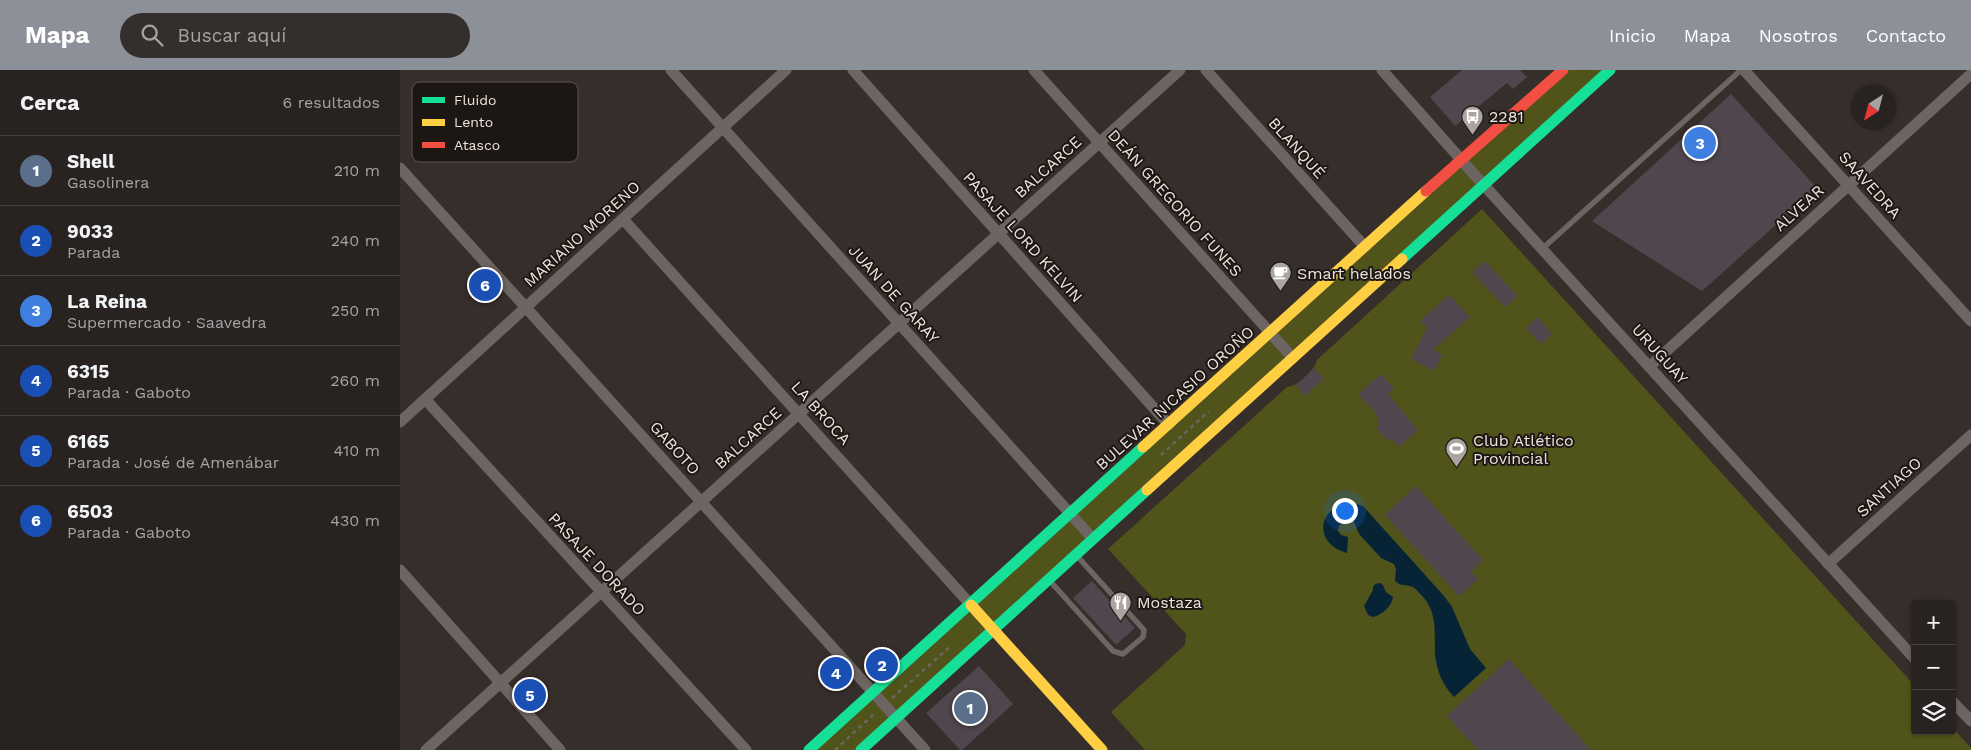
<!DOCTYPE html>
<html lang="es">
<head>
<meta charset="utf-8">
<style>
  body { margin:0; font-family:"Work Sans",sans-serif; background:#342f2d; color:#f1f3f6 }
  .controls { position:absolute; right:15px; bottom:15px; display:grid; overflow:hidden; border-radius:5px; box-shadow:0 1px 4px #0004 }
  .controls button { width:45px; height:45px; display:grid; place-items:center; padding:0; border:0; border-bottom:1px solid #443f3e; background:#282220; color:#f1f3f6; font:25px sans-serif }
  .compass { position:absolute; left:1451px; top:15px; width:45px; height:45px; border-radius:50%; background:#282220; box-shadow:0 1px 4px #0004; rotate:216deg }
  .you { position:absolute; left:944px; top:440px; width:18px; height:18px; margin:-12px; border:4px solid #fff; border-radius:50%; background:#1a73e8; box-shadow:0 0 0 8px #1a73e833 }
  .badge { display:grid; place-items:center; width:32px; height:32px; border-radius:50%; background:#8c9099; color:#fff; font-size:16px; font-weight:700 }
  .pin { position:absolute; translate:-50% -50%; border:2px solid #fff; box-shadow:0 1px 5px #0006 }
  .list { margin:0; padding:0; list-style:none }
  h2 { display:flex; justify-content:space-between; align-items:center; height:65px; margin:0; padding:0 20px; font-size:21px }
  h2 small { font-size:16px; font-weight:400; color:#a5a4a5 }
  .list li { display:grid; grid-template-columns:32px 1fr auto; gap:15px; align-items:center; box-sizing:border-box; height:70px; padding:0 20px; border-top:1px solid #443f3e }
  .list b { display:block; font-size:19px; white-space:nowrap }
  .list p { margin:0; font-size:16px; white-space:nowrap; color:#a5a4a5 }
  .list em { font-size:16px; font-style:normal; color:#a5a4a5 }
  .icon { flex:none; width:28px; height:28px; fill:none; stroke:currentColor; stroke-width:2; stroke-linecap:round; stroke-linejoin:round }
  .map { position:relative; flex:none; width:1571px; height:680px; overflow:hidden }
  header { display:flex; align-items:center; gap:30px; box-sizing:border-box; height:70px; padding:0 25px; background:#8c9099; color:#fff }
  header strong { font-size:24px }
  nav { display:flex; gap:28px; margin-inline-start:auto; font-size:18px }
  .search { width:350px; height:45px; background:#342f2d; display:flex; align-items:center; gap:12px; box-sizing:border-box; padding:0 18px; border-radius:28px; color:#a5a4a5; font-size:19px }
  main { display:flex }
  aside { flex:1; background:#282220 }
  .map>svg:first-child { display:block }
  .green { fill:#50531a }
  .water { fill:#062435 }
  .building { fill:#4f464e }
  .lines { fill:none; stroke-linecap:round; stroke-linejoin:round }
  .path { stroke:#6c6663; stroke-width:2.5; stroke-dasharray:4 4; stroke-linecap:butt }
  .lane { stroke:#6c6561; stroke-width:5.5 }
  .street { stroke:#6c6561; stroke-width:11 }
  .fast { stroke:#16e098; stroke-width:11 }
  .slow { stroke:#ffcf43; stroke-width:11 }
  .jam { stroke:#f24e42; stroke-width:11 }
  .labels { text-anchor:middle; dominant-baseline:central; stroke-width:4; stroke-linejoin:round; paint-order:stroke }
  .poi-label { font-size:16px; fill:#ece4df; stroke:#1d1714; text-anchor:start }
  .street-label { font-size:16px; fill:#ece4df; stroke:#1d1714 }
  .key { fill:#1d1714; stroke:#5b5451; stroke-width:1 }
  .key-label { font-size:14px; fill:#ece4df }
</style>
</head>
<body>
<header>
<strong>Mapa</strong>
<div class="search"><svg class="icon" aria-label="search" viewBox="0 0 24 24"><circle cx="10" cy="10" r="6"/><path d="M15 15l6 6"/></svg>Buscar aquí</div>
<nav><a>Inicio</a><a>Mapa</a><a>Nosotros</a><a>Contacto</a></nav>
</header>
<main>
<aside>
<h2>Cerca<small>6 resultados</small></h2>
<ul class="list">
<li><span class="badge" style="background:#5c6f8a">1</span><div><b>Shell</b><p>Gasolinera</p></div><em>210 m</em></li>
<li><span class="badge" style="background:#1a4fb4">2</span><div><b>9033</b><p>Parada</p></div><em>240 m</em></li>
<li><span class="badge" style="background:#3f7fe0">3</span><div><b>La Reina</b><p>Supermercado · Saavedra</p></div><em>250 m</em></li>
<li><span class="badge" style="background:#1a4fb4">4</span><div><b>6315</b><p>Parada · Gaboto</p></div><em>260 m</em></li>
<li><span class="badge" style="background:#1a4fb4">5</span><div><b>6165</b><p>Parada · José de Amenábar</p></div><em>410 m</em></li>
<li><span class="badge" style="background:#1a4fb4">6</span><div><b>6503</b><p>Parada · Gaboto</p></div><em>430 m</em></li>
</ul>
</aside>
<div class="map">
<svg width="1571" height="680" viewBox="0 0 1571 680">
  <rect width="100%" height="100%" fill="#362e2a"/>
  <!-- green -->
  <path class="green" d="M 1163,0 L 1210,0 L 461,680 L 409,680 Z
    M 1082,139 L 1515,616 L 1515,661 L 1552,661 L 1552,657 L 1571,678 L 1571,680 L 745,680 L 711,642 L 785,575 L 786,564 L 708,479 L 887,317 C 900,315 913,303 917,290 Z"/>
  <!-- water -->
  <path class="water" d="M 949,432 L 963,436 L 1044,526 L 1052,537 L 1070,579 L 1086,598 L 1054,627 C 1043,615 1037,602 1035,585 C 1034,565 1038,545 1024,528 C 1021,525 1016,519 1013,517 C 1006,514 1001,517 995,511 L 996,499 L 994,494 L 981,488 L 959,464 L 953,450 L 946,449 L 939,456 L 938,461 L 941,465 L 948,467 L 947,483 C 914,474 916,439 949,432 Z
    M 980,513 L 983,515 L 986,522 L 993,527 C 992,536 982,545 973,547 L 968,545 L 964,536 L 973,520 L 973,517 L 975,514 Z"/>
  <!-- building -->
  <path class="building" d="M 1062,0 L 1120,0 L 1127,7 L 1113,19 L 1107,13 L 1055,56 L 1030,27 Z
    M 1331,24 L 1417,118 L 1302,221 L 1192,151 Z
    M 1085,191 L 1117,226 L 1105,237 L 1072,202 Z
    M 1049,225 L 1070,247 L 1033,280 L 1042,285 L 1034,301 L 1011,289 L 1027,258 L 1020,251 Z
    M 1138,247 L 1152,264 L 1141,274 L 1126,258 Z
    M 914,298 L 924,308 L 905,326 L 896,315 Z
    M 981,304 L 994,319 L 988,324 L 1018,360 L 999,377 L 991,368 L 988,371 L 976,358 L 979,355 L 976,343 L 958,324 Z
    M 1016,416 L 1083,490 L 1071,502 L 1078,509 L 1059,526 L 985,445 Z
    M 692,511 L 735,558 L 716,575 L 673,528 Z
    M 1109,589 L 1191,680 L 1078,680 L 1047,646 Z
    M 579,596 L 613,634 L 562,680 L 560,680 L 526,643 Z"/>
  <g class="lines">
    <!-- path -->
    <path class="path" d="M 761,385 L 809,341
      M 492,628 L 552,575
      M 435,680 L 475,643"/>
    <!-- lane -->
    <path class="lane" d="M 1142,179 L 1341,0
      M 650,511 L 713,581 L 723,584 L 743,567 L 744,560 L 677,486"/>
    <!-- street -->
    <path class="street" d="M 271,0 L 693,469
      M 453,0 L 769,355
      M 634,0 L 893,288
      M 806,0 L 965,177
      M 982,0 L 1072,102 L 1515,589
      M 1344,0 L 1571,251
      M 0,98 L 525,680
      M 223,149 L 571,535
      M 1249,297 L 1571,4
      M 25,329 L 346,680
      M 0,352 L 386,0
      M 1428,494 L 1571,365
      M 0,500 L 160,680
      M 1552,631 L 1571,651
      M 26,680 L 780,0"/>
    <!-- fast -->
    <path class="fast" d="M 1002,189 L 1210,0
      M 409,680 L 743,377
      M 461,680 L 747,420"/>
    <!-- slow -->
    <path class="slow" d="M 743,377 L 1026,121
      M 747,420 L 1002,189
      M 571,535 L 702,680"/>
    <!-- jam -->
    <path class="jam" d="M 1026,121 L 1163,0"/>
  </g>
  <!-- icons -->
  <defs>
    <symbol id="bus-pin" viewBox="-11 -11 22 30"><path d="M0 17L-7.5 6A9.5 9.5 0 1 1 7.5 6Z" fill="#aca4a0" stroke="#1d1714"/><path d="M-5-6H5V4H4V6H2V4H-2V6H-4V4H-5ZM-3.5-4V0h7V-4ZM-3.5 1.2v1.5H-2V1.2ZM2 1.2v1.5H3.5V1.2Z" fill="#fff"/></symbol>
    <symbol id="cafe-pin" viewBox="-11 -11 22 30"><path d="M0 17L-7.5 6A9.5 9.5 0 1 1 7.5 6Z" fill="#aca4a0" stroke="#1d1714"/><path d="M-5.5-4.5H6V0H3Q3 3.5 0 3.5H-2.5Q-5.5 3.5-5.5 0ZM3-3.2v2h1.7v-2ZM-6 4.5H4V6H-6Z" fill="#fff"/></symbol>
    <symbol id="stadium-pin" viewBox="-11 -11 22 30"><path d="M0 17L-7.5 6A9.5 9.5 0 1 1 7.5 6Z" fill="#aca4a0" stroke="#1d1714"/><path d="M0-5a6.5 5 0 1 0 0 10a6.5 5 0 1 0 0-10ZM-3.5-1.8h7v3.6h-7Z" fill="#fff"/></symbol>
    <symbol id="restaurant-pin" viewBox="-11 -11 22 30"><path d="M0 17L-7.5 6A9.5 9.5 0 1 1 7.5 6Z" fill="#aca4a0" stroke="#1d1714"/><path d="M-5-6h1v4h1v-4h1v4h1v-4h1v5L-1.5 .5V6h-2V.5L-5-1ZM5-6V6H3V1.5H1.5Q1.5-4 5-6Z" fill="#fff"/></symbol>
  </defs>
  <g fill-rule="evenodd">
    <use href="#bus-pin" x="1060" y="34" width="25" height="34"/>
    <use href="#cafe-pin" x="868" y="190" width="25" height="34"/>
    <use href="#stadium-pin" x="1044" y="366" width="25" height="34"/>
    <use href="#restaurant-pin" x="708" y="520" width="25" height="34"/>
  </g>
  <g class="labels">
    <!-- poi labels -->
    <g class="poi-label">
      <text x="1089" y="46">2281</text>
      <text x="897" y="203">Smart helados</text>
      <text x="1073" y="370">Club Atlético<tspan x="1073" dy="18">Provincial</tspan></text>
      <text x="737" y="532">Mostaza</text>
    </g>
    <!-- street labels -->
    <g class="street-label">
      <text transform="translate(897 78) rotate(48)">BLANQUÉ</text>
      <text transform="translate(648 97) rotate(-42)">BALCARCE</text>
      <text transform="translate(1470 115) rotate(48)">SAAVEDRA</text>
      <text transform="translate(775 133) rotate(48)">DEÁN GREGORIO FUNES</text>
      <text transform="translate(1399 138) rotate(-42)">ALVEAR</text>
      <text transform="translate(182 164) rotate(-42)">MARIANO MORENO</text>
      <text transform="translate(623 167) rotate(48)">PASAJE LORD KELVIN</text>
      <text transform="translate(494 224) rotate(48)">JUAN DE GARAY</text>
      <text transform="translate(1260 284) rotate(48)">URUGUAY</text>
      <text transform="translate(775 328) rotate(-42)">BULEVAR NICASIO OROÑO</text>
      <text transform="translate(421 343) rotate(48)">LA BROCA</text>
      <text transform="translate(348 368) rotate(-42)">BALCARCE</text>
      <text transform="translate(275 378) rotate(48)">GABOTO</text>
      <text transform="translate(1489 417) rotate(-42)">SANTIAGO</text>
      <text transform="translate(197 494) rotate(47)">PASAJE DORADO</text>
    </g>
  </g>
  <!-- legend -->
  <rect x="12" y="12" width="166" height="80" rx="8" class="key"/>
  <rect x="22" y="27" width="23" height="6" fill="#16e098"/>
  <rect x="22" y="49" width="23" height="7" fill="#ffcf43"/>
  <rect x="22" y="72" width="23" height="6" fill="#f24e42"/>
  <g class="key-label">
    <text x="54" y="35">Fluido</text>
    <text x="54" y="57">Lento</text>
    <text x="54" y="80">Atasco</text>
  </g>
</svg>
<div class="controls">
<button>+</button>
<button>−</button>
<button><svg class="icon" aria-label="layers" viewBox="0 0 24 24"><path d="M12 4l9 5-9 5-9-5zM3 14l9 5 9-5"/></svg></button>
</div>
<svg class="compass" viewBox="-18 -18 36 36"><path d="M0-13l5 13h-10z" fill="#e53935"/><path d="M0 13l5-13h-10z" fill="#a5a4a5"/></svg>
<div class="you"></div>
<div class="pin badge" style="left:570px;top:638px;background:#5c6f8a">1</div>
<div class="pin badge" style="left:482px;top:595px;background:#1a4fb4">2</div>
<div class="pin badge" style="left:1300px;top:73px;background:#3f7fe0">3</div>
<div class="pin badge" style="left:436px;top:603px;background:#1a4fb4">4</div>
<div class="pin badge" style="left:130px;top:625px;background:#1a4fb4">5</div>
<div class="pin badge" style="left:85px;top:215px;background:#1a4fb4">6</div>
</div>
</main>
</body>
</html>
